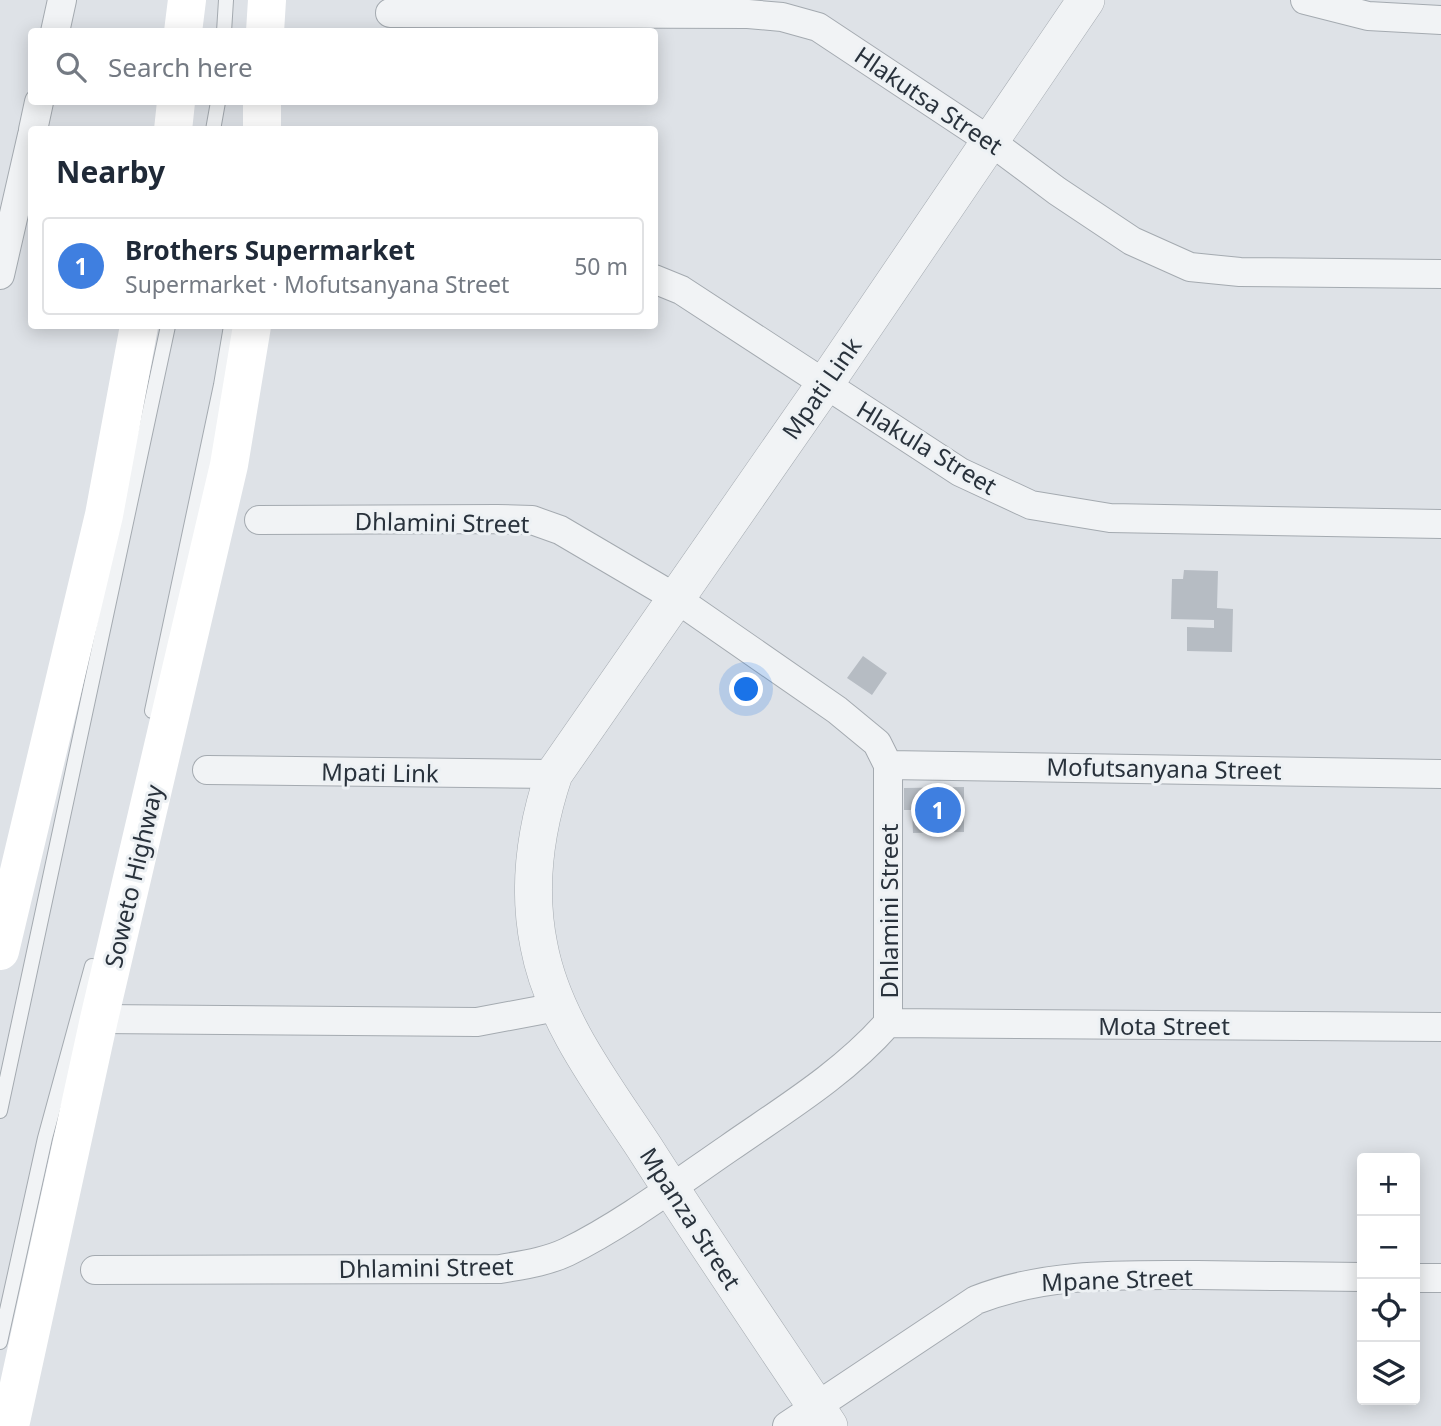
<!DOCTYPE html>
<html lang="en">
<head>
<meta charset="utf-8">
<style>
  body { margin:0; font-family:"Noto Sans",sans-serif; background:#f2f2f3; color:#1f2937 }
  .controls { position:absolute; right:21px; bottom:21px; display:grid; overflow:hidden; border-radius:7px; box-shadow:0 4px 18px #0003 }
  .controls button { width:63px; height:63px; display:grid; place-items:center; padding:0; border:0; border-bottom:2px solid #e0e1e3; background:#fff; color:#1f2937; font:35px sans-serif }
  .you { position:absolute; left:747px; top:690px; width:24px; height:24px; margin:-18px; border:5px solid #fff; border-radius:50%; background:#1a73e8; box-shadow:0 0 0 10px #1a73e833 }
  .badge { display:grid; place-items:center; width:46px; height:46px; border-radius:50%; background:#c44b6a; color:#fff; font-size:23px; font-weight:700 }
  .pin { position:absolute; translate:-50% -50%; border:4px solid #fff; box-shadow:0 2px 7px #0006 }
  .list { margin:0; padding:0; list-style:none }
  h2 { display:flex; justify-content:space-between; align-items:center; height:91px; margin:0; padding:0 28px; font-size:30px }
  h2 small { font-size:23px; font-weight:400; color:#747a83 }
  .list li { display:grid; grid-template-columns:46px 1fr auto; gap:21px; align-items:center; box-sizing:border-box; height:98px; margin:0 14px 14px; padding:0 14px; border:2px solid #e0e1e3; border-radius:7px }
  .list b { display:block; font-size:26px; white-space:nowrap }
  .list p { margin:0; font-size:23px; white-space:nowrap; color:#747a83 }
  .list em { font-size:23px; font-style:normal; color:#747a83 }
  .icon { flex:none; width:38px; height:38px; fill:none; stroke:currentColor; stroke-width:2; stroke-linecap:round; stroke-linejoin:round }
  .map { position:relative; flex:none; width:1441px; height:1426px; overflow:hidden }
  .search { position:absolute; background:#fff; box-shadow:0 4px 18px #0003; left:28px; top:28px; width:630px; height:77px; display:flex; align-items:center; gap:18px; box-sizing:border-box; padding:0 24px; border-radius:7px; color:#747a83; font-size:26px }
  .panel { position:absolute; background:#fff; box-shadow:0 4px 18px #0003; left:28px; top:126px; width:630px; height:203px; border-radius:7px }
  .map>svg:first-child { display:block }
  .building { fill:#b6bcc3 }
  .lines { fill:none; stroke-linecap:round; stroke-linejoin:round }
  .service-casing { stroke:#a4aab0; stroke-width:16 }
  .minor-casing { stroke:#a4aab0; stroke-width:30 }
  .tertiary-casing { stroke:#a4aab0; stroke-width:38 }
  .service { stroke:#f1f3f5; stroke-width:14 }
  .minor { stroke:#f1f3f5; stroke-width:28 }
  .tertiary { stroke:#f1f3f5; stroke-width:37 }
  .secondary { stroke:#fff; stroke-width:38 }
  .labels { text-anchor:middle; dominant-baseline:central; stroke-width:6; stroke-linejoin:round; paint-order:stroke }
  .street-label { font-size:24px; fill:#29323c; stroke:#edf1f4 }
</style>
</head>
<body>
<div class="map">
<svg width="1441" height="1426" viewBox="0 0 1441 1426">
  <rect width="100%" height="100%" fill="#dee2e7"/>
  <!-- building -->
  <path class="building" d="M 1184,570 L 1218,571 L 1217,608 L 1233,609 L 1232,652 L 1187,651 L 1187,627 L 1214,628 L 1214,620 L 1171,619 L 1172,579 L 1183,579 Z
    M 863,656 L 887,673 L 872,695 L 847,678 Z
    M 964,787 L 964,832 L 913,833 L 912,810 L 904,810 L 904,788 Z"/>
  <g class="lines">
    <defs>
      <path id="service" d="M 224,32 L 226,0
        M 213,130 L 218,102
        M 152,711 L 221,385 L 231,326
        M 0,1111 L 168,326
        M 0,1342 L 45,1138 L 92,966"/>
      <path id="minor" d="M 1305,0 L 1368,16 L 1441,20
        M 390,13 L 748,14 L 782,17 L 818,27 L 990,141 L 1057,191 L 1132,241 L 1190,267 L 1240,272 L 1441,274
        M 55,32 L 62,0
        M 33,130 L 39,102
        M 0,275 L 32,135
        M 654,279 L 681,290 L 960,472 L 1031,505 L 1110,518 L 1441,524
        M 888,765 L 1441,774
        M 207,770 L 554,774
        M 99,1019 L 477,1022 L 557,1007
        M 888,1023 L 1441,1027
        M 95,1270 L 500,1269 C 522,1265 546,1262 567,1252 C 622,1225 678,1183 729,1148 C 785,1109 843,1074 888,1023 L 888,765 L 877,743 L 837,710 L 674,597 L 560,530 L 532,520 L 497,519 L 259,520
        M 1415,1278 L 1441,1278
        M 787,1426 L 976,1300 C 1048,1272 1121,1275 1197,1275 C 1252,1276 1307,1276 1362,1277"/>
      <path id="tertiary" d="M 829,1426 C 767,1333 704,1241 644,1147 C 603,1085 553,1020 539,946 C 527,887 535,830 554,774 L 825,384 L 1086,0"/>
    </defs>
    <!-- service casing -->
    <use href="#service" class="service-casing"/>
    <!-- minor casing -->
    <use href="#minor" class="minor-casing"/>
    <!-- tertiary casing -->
    <use href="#tertiary" class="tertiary-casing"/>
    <!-- service -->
    <use href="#service" class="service"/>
    <!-- minor -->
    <use href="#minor" class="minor"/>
    <!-- tertiary -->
    <use href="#tertiary" class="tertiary"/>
    <!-- secondary -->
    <path class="secondary" d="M 183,32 L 187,0
      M 265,32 L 267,0
      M 173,130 L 176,102
      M 262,130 L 262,102
      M 0,951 L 104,515 L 139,326
      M 10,1426 L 99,1019 L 229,465 L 252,326"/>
  </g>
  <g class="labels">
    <!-- street labels -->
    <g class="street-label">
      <text transform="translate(929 100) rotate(34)">Hlakutsa Street</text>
      <text transform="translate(821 388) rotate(-55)">Mpati Link</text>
      <text transform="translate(927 447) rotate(31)">Hlakula Street</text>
      <text transform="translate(442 522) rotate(1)">Dhlamini Street</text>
      <text transform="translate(1164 768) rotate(1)">Mofutsanyana Street</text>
      <text transform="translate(380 772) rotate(1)">Mpati Link</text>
      <text transform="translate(133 876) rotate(-77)">Soweto Highway</text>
      <text transform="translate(888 911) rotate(-90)">Dhlamini Street</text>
      <text x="1164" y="1025">Mota Street</text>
      <text transform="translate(691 1218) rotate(57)">Mpanza Street</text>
      <text transform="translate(426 1267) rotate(-1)">Dhlamini Street</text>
      <text transform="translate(1117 1279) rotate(-2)">Mpane Street</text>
    </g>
  </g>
</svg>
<div class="controls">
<button>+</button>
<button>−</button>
<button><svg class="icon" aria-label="locate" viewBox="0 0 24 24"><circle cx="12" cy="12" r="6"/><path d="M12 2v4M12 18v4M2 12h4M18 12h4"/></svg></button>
<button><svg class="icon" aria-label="layers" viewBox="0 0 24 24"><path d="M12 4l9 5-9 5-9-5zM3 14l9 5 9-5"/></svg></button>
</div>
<div class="you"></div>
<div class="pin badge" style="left:938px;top:810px;background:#3f7fe0">1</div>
<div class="search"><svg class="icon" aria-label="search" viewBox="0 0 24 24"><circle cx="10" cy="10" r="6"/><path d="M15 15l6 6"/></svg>Search here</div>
<section class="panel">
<h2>Nearby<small></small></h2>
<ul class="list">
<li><span class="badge" style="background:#3f7fe0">1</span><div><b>Brothers Supermarket</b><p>Supermarket · Mofutsanyana Street</p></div><em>50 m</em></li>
</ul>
</section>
</div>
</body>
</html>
